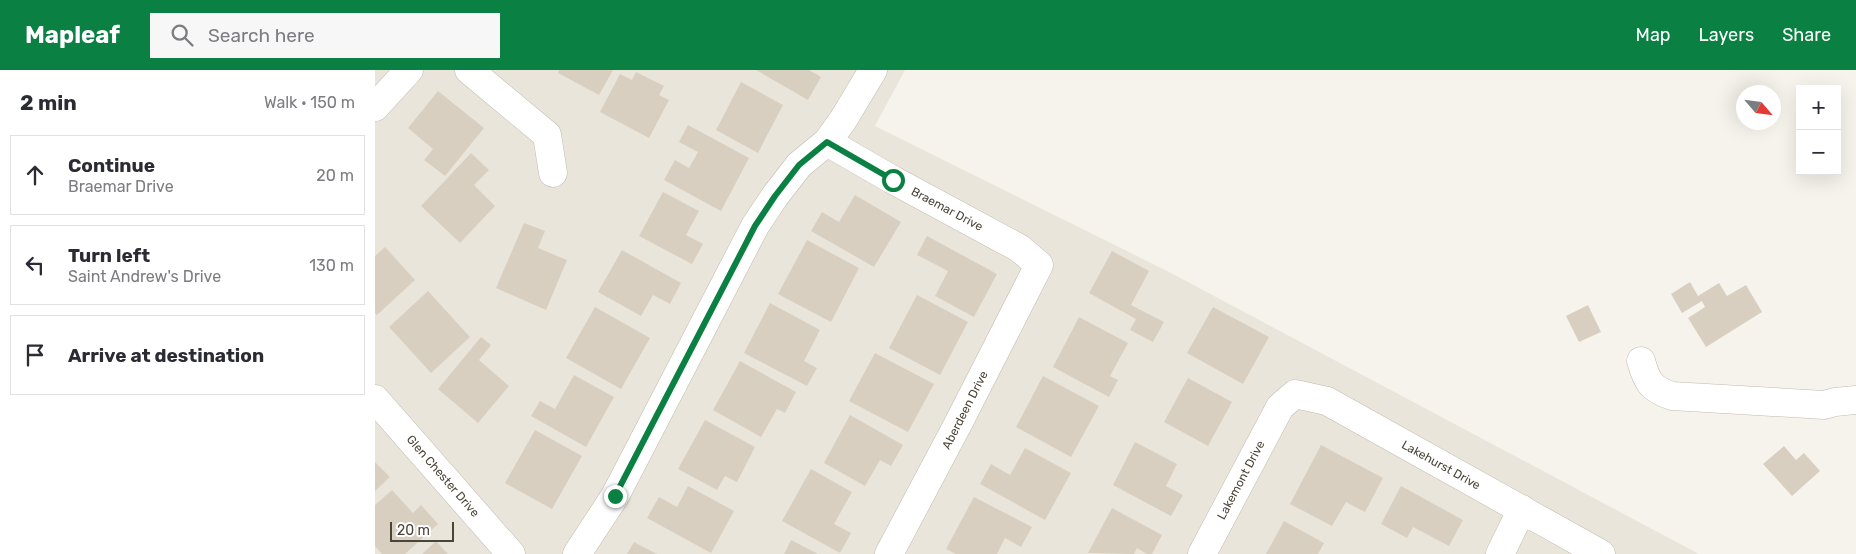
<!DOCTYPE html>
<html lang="en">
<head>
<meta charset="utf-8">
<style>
  body { margin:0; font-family:Rubik,sans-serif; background:#f7f7f7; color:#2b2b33 }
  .controls { position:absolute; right:15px; top:15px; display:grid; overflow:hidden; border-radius:0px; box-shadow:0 5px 20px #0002 }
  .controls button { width:45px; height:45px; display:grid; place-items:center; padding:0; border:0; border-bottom:1px solid #e1e1e2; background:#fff; color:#2b2b33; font:25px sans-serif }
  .compass { position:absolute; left:1361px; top:15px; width:45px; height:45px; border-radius:50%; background:#fff; box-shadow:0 5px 20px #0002; rotate:118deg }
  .scale { position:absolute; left:15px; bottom:12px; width:64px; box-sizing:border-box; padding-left:5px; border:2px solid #4b4439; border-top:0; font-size:14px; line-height:18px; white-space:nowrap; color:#4b4439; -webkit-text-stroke:4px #fff; paint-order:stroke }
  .stop { position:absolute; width:15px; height:15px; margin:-11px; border:4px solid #0b8043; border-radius:50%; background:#fff }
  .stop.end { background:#0b8043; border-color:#fff; box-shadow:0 1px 5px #0008 }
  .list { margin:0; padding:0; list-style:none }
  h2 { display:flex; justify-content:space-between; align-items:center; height:65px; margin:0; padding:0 20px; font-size:21px }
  h2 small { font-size:16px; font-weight:400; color:#7c7c81 }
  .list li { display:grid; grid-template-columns:32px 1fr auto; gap:15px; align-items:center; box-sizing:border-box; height:80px; margin:0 10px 10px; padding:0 10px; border:1px solid #e1e1e2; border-radius:0px }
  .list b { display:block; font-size:19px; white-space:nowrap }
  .list p { margin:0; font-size:16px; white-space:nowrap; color:#7c7c81 }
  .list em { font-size:16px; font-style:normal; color:#7c7c81 }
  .icon { flex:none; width:28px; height:28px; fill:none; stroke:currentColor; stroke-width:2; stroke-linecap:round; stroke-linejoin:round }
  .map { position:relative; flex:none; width:1481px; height:484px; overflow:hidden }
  header { display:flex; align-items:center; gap:30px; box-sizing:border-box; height:70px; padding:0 25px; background:#0b8043; color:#fff }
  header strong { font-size:24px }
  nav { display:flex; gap:28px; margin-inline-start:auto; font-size:18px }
  .search { width:350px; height:45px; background:#f7f7f7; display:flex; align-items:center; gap:12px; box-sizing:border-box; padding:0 18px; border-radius:0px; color:#7c7c81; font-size:19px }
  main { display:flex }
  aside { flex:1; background:#fff }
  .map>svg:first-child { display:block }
  .residential { fill:#eae5da }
  .building { fill:#d8cfc1 }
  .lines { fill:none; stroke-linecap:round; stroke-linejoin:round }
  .minor-casing { stroke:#c2bbae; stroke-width:29 }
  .minor { stroke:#fff; stroke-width:28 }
  .route { stroke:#0b8043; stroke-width:6 }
  .labels { text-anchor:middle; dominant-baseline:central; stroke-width:4.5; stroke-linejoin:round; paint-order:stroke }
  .street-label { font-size:12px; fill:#4b4439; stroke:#fff }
</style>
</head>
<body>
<header>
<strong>Mapleaf</strong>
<div class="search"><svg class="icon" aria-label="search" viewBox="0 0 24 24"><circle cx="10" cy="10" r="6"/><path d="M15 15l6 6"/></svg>Search here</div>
<nav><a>Map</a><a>Layers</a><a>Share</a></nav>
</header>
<main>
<aside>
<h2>2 min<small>Walk · 150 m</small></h2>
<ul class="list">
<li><svg class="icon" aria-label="ahead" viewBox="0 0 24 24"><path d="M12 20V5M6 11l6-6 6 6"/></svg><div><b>Continue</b><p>Braemar Drive</p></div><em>20 m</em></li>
<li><svg class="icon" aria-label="left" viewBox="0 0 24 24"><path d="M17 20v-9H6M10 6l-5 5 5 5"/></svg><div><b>Turn left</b><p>Saint Andrew's Drive</p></div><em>130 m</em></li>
<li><svg class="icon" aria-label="arrive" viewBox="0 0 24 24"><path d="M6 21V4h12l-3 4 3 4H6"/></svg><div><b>Arrive at destination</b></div></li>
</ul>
</aside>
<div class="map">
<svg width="1481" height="484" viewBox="0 0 1481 484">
  <rect width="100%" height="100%" fill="#f6f3ec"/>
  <!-- residential -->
  <path class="residential" d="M 0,0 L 530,0 L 500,56 L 796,203 L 1324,484 L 0,484 Z"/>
  <!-- building -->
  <path class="building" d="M 184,0 L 238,0 L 224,25 L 183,3 Z
    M 381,0 L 434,0 L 446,7 L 433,30 Z
    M 261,2 L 289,16 L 284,25 L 294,30 L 274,68 L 225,42 L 245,4 L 257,10 Z
    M 366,12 L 408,35 L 383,83 L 341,60 Z
    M 63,21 L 109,58 L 70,106 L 49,90 L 58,79 L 33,58 Z
    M 313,55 L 374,88 L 346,141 L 289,110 L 300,90 L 314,98 L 323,82 L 304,72 Z
    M 96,83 L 114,100 L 99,115 L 120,136 L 85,173 L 46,136 Z
    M 288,122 L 324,141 L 311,165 L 328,174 L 317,194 L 264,166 Z
    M 480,125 L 526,152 L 499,197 L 436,161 L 447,142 L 464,152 Z
    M 149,153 L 170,161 L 163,178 L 192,190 L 171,240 L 121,218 Z
    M 552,166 L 622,204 L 599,247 L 560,226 L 573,201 L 542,185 Z
    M 432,170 L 484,198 L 456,252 L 403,224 Z
    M 10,177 L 40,210 L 2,245 L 0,243 L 0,186 Z
    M 247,180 L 306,213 L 295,234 L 278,225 L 266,246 L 223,222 Z
    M 737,181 L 774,201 L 756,235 L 789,252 L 778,272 L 755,260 L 761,249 L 714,223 Z
    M 1315,212 L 1323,226 L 1344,213 L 1352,226 L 1371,215 L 1387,242 L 1331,277 L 1313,248 L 1330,237 L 1327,231 L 1307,243 L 1296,224 Z
    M 53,221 L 95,267 L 56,303 L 14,257 Z
    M 542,225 L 593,252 L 565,305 L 514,278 Z
    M 395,233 L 445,260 L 429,291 L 442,298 L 432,316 L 369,283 Z
    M 1213,235 L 1226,262 L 1204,272 L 1191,246 Z
    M 220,237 L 275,268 L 246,319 L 191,288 Z
    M 838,237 L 894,267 L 868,314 L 812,283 Z
    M 704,247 L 753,273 L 735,306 L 743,310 L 734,327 L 678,297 Z
    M 106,267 L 116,275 L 104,290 L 134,316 L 103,353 L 63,319 Z
    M 500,283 L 559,314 L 533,362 L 474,331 Z
    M 365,291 L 421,322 L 410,343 L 402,339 L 386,367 L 338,340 Z
    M 199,305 L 239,327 L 211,377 L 156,346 L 165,331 L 180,339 Z
    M 668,306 L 724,336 L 696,387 L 641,357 Z
    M 813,308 L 857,332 L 833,376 L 789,352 Z
    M 475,345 L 528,375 L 516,396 L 505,390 L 490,416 L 449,393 Z
    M 330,350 L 380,377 L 362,412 L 350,406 L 342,420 L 303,399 Z
    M 160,360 L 207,386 L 177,439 L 130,413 Z
    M 760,372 L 802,394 L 791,416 L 808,425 L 796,446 L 738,415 Z
    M 946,375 L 1008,408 L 990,442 L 971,432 L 957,456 L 915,434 Z
    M 1409,376 L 1421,390 L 1429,383 L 1445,401 L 1417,426 L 1388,394 Z
    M 650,378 L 696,403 L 670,450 L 605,414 L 616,394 L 635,405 Z
    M 0,392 L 15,407 L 0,421 Z
    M 436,399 L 477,422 L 459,454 L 476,463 L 465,483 L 407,451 Z
    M 313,416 L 359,441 L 336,483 L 272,448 L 284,427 L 302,437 Z
    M 1026,416 L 1088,450 L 1074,476 L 1038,457 L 1032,468 L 1006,454 Z
    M 17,420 L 38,443 L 46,435 L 63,454 L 30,484 L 7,484 L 0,476 L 0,435 Z
    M 599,427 L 657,457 L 646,477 L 630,468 L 622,484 L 581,484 L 571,479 Z
    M 737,438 L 787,465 L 777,484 L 772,484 L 762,478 L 759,484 L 713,483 Z
    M 909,451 L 949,473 L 943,484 L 891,484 Z
    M 416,470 L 443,484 L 409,484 Z
    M 61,471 L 73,484 L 47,484 Z
    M 259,472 L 282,484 L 252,484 Z"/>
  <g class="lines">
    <defs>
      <path id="minor" d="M 94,0 L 172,65 L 178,103
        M 0,37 L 34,0
        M 452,72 L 518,110 L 644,178 L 664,195 L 584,352 L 514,484
        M 1266,291 C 1272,312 1276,319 1297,326 L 1449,335 L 1460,332 L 1481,330
        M 0,329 L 136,484
        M 202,484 L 240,426 L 380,156 L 400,126 L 424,95 L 452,72 L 468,50 L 498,0
        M 827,484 L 905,337 L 920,324 L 952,331 L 1226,484
        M 1125,484 L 1147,439"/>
    </defs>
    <!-- minor casing -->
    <use href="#minor" class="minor-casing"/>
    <!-- minor -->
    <use href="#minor" class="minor"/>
  </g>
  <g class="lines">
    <!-- route -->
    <path class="route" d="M 240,426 L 380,156 L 400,126 L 424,95 L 452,72 L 518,110"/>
  </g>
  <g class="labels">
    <!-- street labels -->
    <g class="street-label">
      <text transform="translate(572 139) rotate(28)">Braemar Drive</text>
      <text transform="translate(590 340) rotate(-63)">Aberdeen Drive</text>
      <text transform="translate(1066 395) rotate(29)">Lakehurst Drive</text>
      <text transform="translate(68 406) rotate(49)">Glen Chester Drive</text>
      <text transform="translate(866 410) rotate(-62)">Lakemont Drive</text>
    </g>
  </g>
</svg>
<div class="controls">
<button>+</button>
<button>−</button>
</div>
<svg class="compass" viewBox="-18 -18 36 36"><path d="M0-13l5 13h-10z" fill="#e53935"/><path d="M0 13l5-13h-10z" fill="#7c7c81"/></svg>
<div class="scale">20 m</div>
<div class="stop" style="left:518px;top:110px"></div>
<div class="stop end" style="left:240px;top:426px"></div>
</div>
</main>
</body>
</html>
